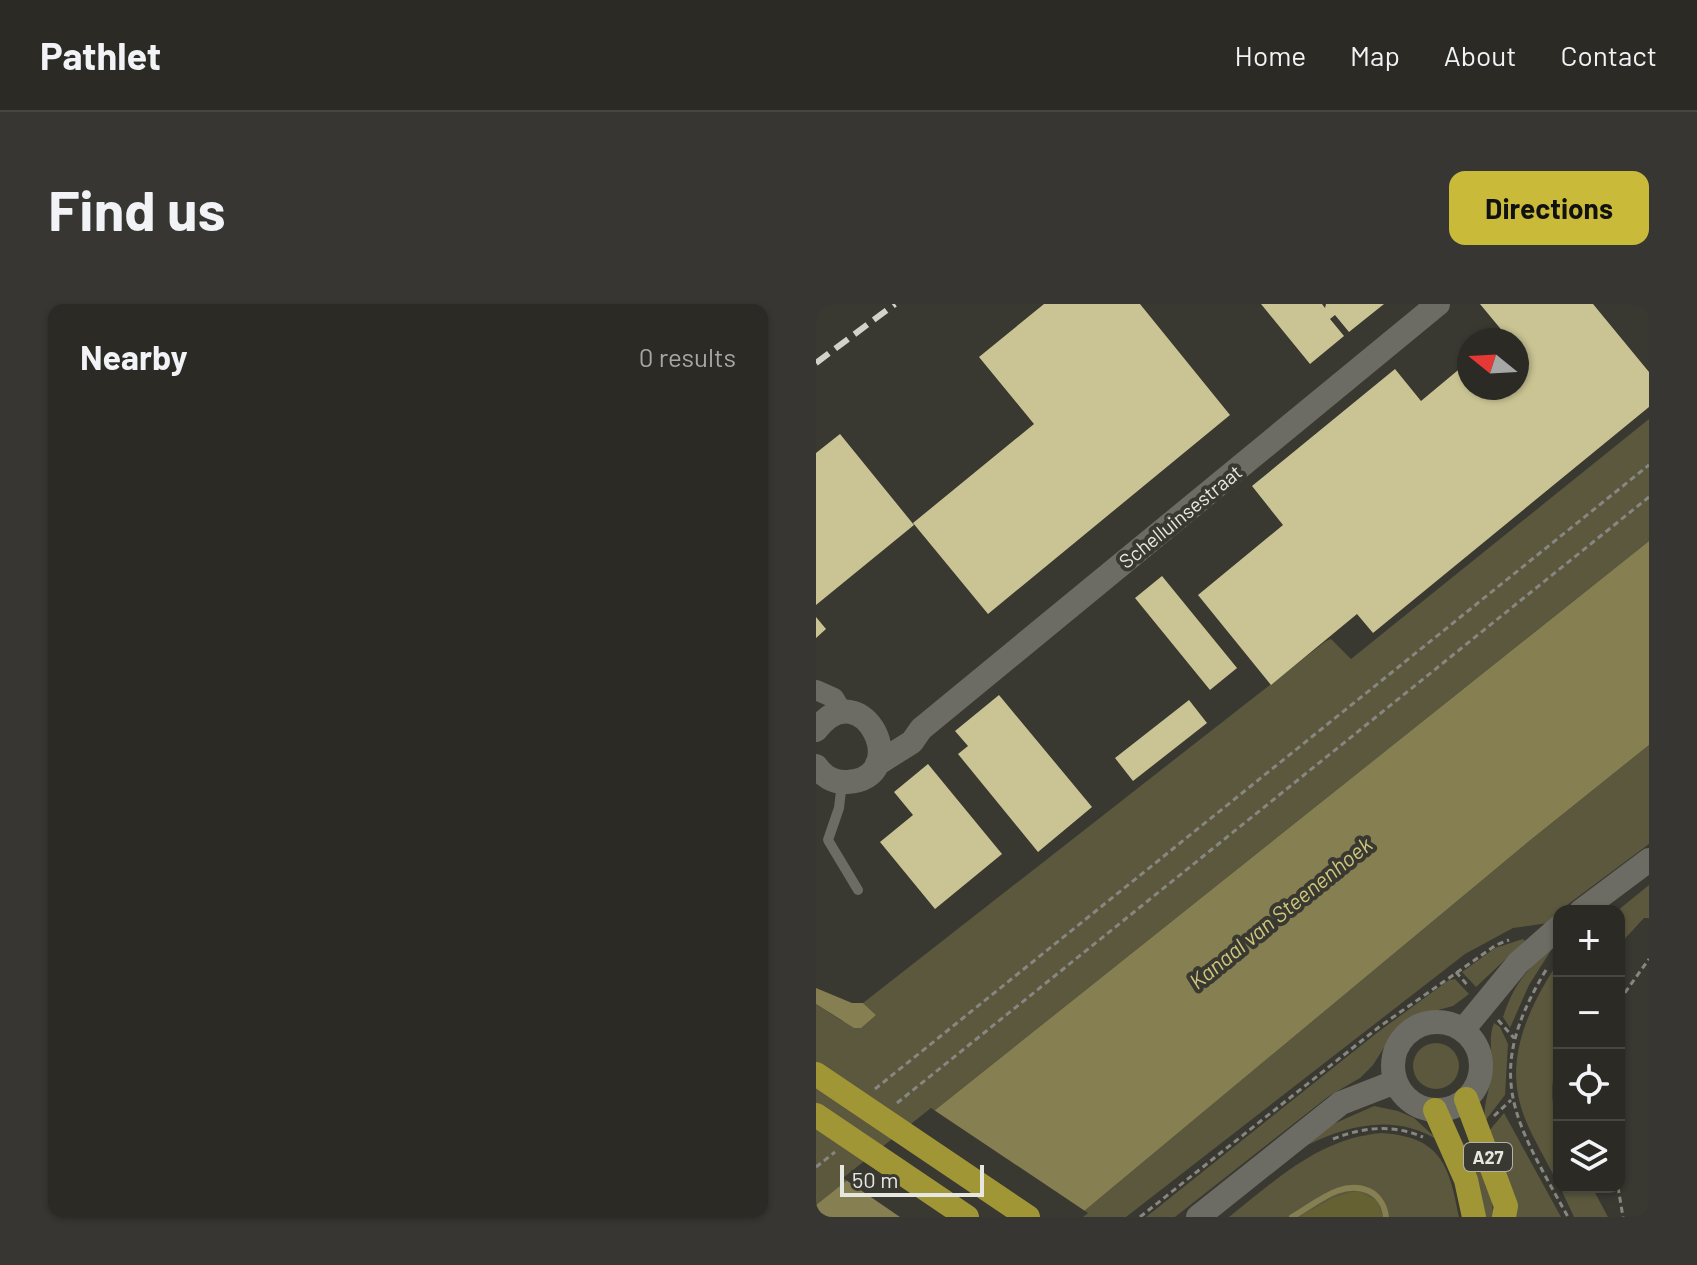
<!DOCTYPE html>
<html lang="en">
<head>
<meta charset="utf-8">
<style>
  body { margin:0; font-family:Barlow,sans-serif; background:#373632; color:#f1f3f6 }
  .controls { position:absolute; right:24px; bottom:24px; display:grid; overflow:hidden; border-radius:16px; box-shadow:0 2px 6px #0004 }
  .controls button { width:72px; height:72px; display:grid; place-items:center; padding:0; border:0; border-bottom:2px solid #474642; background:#2b2a25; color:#f1f3f6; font:40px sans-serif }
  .compass { position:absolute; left:641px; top:24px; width:72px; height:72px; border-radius:50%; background:#2b2a25; box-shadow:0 2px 6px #0004; rotate:288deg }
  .scale { position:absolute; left:24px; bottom:20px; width:144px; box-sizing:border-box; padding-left:8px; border:4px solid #e7e7e2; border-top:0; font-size:22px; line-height:28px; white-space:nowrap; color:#e7e7e2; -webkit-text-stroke:6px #393831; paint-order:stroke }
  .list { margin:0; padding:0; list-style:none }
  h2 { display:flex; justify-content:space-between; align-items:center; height:104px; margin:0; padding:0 32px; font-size:34px }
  h2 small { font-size:26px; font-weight:400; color:#a6a7a7 }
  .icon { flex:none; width:44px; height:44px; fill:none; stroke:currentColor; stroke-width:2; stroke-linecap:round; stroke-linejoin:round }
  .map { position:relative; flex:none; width:833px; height:913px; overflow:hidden; border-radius:16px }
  header { display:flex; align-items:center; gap:48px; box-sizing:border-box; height:112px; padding:0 40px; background:#2b2a25; border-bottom:2px solid #474642 }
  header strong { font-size:38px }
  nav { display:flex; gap:44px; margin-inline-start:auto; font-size:28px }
  .intro { display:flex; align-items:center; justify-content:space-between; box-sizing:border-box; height:192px; padding:0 48px }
  h1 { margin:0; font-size:56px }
  .button { padding:20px 36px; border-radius:16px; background:#c9ba3a; color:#111; font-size:28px; font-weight:700 }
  main { display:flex; gap:48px; padding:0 48px }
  aside { flex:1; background:#2b2a25; border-radius:16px; box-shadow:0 2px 6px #0004 }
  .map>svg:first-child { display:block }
  .green { fill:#5b583e }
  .forest { fill:#666133 }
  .water { fill:#857f51 }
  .pier { fill:#393831 }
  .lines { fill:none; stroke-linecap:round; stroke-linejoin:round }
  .stream { stroke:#857f51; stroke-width:6 }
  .building { fill:#cac494 }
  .path { stroke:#878781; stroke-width:3; stroke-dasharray:6 4; stroke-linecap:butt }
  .service { stroke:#6d6c64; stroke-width:10 }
  .minor { stroke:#6d6c64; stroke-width:20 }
  .tertiary { stroke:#6d6c64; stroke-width:24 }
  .motorway { stroke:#a19635; stroke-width:24 }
  .rail { stroke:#d2d2cd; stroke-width:6; stroke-dasharray:16 8; stroke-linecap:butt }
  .labels { text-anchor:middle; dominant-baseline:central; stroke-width:8; stroke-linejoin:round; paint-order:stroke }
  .shield { fill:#393831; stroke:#b3b2ad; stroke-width:2 }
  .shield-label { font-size:18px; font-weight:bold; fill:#e7e7e2 }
  .street-label { font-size:20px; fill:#e7e7e2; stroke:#393831 }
  .water-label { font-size:22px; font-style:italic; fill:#cfc77d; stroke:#393831 }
</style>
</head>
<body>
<header>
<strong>Pathlet</strong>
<nav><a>Home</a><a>Map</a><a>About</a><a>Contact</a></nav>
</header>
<div class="intro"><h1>Find us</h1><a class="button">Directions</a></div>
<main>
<aside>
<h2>Nearby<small>0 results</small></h2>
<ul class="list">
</ul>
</aside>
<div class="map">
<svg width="833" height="913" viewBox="0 0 833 913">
  <rect width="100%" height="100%" fill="#393831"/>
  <!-- green -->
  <path class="green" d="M 833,115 L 833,237 L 0,901 L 0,700 L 26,717 L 60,711 L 47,699 L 510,337 L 515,335 L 535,355 Z
    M 833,441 L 833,540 L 743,607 L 732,619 L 697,624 L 649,650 L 310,913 L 261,913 L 712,538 Z
    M 833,581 L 833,614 L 828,614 L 803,641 L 801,607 Z
    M 707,635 L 709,637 L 660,683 L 646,668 L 679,644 Z
    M 739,640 L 713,681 L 694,724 L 687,713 C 699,677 712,665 739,640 Z
    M 743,657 C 743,682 745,708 743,733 C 741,761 729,792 743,819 L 743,882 C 731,856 713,830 705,803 C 689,751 715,699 743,657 Z
    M 639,675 L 653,690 L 637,702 L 600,712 L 587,720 L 576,731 L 557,761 L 544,774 L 513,792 L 359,913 L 330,913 L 562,728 L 633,676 Z
    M 678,719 L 684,723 L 692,740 L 689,791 L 669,817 C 667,801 673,788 675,772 C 678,753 671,737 678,719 Z
    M597 762a23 23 0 1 1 46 0a23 23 0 1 1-46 0Z
    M 558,802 L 582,807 L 598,814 L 622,836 C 578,809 532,821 489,842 L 515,821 Z
    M 688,809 L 745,913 L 698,913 L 673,827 Z
    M 566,829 C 625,833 633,861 643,913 L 413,913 C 460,876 503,834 566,829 Z
    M 662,846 L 676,891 L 677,913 L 666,913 L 649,850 Z
    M 744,883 L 776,883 L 792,913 L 758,913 Z"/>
  <!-- forest -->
  <path class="forest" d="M 536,888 L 544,888 L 561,897 L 567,913 L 483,913 L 517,894 Z"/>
  <!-- water -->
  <path class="water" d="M 833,237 L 833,441 L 712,538 L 261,913 L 0,913 L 0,901 Z
    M 0,684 L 36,699 L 47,699 L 60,711 L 45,724 L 38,724 L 0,700 Z"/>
  <!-- pier -->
  <path class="pier" d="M 115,804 L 272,909 L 267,913 L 84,913 L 27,874 Z"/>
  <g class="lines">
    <!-- stream -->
    <path class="stream" d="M 476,913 C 501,899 525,875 553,887 C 563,892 569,902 570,913"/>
  </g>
  <!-- building -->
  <path class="building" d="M 228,0 L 324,0 L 414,111 L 172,310 L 97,219 L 218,120 L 163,53 Z
    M 445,0 L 506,0 L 509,4 L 510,0 L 568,0 L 533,28 L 519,11 L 514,15 L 528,32 L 494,60 Z
    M 664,0 L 777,0 L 833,68 L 833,103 L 557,329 L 541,310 L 455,381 L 382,291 L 467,221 L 436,182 L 579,65 L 605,97 L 653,57 L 653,84 L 701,84 L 701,36 L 679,36 L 688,29 Z
    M 24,130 L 98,221 L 0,301 L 0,149 Z
    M 346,272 L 421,364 L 394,386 L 319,294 Z
    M 0,313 L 10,325 L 0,334 Z
    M 183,391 L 276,503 L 222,548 L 142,450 L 152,442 L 139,427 Z
    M 373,396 L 391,419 L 317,477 L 299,454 Z
    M 112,460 L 186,550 L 119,605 L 64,538 L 97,511 L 78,488 Z"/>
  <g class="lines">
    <!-- path -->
    <path class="path" d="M 730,666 C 666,772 698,815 752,913
      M 640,668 L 653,683
      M 803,697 L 833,655
      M 682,716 L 698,734
      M 59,785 L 833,161
      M 81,799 L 833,193
      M 678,812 L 695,796
      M 517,835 C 547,823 576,820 607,833
      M 0,863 L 19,848
      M 802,883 L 807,913
      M 324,913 L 563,723 L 680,641 L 693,636"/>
    <!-- service -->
    <path class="service" d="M 26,478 L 23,504 L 12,536 L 42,586"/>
    <!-- minor -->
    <path class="minor" d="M 0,386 L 18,394 L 27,409"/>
    <!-- tertiary -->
    <path class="tertiary" d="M 0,426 C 47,365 99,475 31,478 C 18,479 7,472 0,462
      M 61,460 L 96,438 L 105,425 L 622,0
      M 765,607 L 833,556
      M577 762a44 44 0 1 1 88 0a44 44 0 1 1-88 0Z
      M 647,726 L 702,659 L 743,623
      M 382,913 L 525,799 L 579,778"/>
    <!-- motorway -->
    <path class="motorway" d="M 0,770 L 212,913
      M 650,795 L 690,902 L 688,913
      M 619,806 L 650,876 L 658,913
      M 0,811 L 151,913"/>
    <!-- rail -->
    <path class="rail" d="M 0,59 L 79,0"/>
  </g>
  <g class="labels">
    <!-- shield labels -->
    <rect class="shield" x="648" y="839" width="48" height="28" rx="6"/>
    <g class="shield-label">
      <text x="672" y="853">A27</text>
    </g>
    <!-- street labels -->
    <g class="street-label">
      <text transform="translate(364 212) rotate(-39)">Schelluinsestraat</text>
    </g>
    <!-- water labels -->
    <g class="water-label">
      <text transform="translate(464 608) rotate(-39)">Kanaal van Steenenhoek</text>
    </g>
  </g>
</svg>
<div class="controls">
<button>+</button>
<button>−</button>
<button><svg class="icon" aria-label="locate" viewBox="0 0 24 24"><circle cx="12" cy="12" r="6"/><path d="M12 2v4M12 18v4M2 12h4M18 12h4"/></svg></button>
<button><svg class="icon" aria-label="layers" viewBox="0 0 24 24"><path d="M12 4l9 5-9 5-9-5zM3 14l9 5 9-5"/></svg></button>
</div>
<svg class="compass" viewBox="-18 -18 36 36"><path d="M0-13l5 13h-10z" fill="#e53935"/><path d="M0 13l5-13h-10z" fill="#a6a7a7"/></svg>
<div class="scale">50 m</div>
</div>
</main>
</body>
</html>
